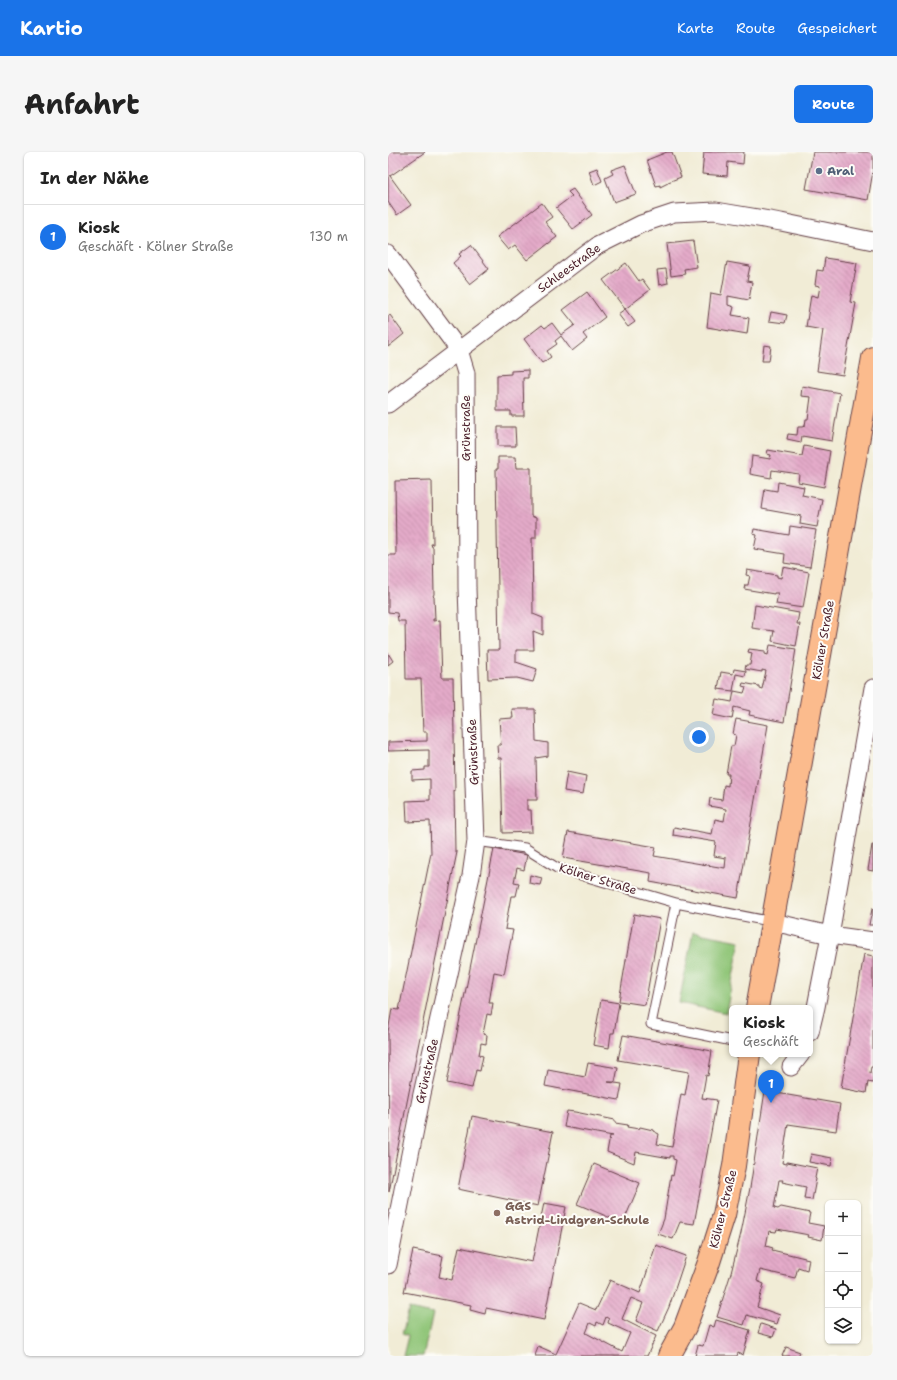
<!DOCTYPE html>
<html lang="de">
<head>
<meta charset="utf-8">
<style>
  body { margin:0; font-family:"Shantell Sans",sans-serif; background:#f6f6f6; color:#222 }
  .controls { position:absolute; right:12px; bottom:12px; display:grid; overflow:hidden; border-radius:6px; box-shadow:0 1px 3px #0004 }
  .controls button { width:36px; height:36px; display:grid; place-items:center; padding:0; border:0; border-bottom:1px solid #e0e0e0; background:#fff; color:#222; font:20px sans-serif }
  .you { position:absolute; left:311px; top:585px; width:14px; height:14px; margin:-10px; border:3px solid #fff; border-radius:50%; background:#1a73e8; box-shadow:0 0 0 6px #1a73e833 }
  .badge { display:grid; place-items:center; width:26px; height:26px; border-radius:50%; background:#1a73e8; color:#fff; font-size:13px; font-weight:700 }
  .pin { position:absolute; translate:-50% -33px; filter:drop-shadow(0 1px 2px #0008) }
  .pin::after { content:''; position:absolute; top:21px; width:14px; height:12px; background:inherit; clip-path:polygon(0 0,100% 0,50% 100%) }
  .popup { position:absolute; left:341px; top:853px; width:84px; height:52px; box-sizing:border-box; display:grid; place-content:center; border-radius:6px; background:#fff; filter:drop-shadow(0 1px 3px #0005); font-size:13px; white-space:nowrap; color:#767676 }
  .popup b { font-size:15px; color:#222 }
  .popup::after { content:''; position:absolute; left:50%; top:100%; margin-left:-8px; border:8px solid transparent; border-top-color:#fff }
  .list { margin:0; padding:0; list-style:none }
  h2 { display:flex; justify-content:space-between; align-items:center; height:52px; margin:0; padding:0 16px; font-size:17px }
  h2 small { font-size:13px; font-weight:400; color:#767676 }
  .list li { display:grid; grid-template-columns:26px 1fr auto; gap:12px; align-items:center; box-sizing:border-box; height:64px; padding:0 16px; border-top:1px solid #e0e0e0 }
  .list b { display:block; font-size:15px; white-space:nowrap }
  .list p { margin:0; font-size:13px; white-space:nowrap; color:#767676 }
  .list em { font-size:13px; font-style:normal; color:#767676 }
  .icon { flex:none; width:22px; height:22px; fill:none; stroke:currentColor; stroke-width:2; stroke-linecap:round; stroke-linejoin:round }
  .map { position:relative; flex:none; width:485px; height:1204px; overflow:hidden; border-radius:6px }
  header { display:flex; align-items:center; gap:24px; box-sizing:border-box; height:56px; padding:0 20px; background:#1a73e8; color:#fff }
  header strong { font-size:19px }
  nav { display:flex; gap:22px; margin-inline-start:auto; font-size:14px }
  .intro { display:flex; align-items:center; justify-content:space-between; box-sizing:border-box; height:96px; padding:0 24px }
  h1 { margin:0; font-size:28px }
  .button { padding:10px 18px; border-radius:6px; background:#1a73e8; color:#fff; font-size:14px; font-weight:700 }
  main { display:flex; gap:24px; padding:0 24px }
  aside { flex:1; background:#fff; border-radius:6px; box-shadow:0 1px 3px #0004 }
  .map>svg:first-child { display:block }
  .park { fill:#8ec476; stroke:#6c7250 }
  .building { fill:url(#building-back-hatch); fill-rule:evenodd }
  .lines { fill:none; stroke-linecap:round; stroke-linejoin:round }
  .service-casing { stroke:#633e45; stroke-width:11 }
  .minor-casing { stroke:#633e45; stroke-width:19 }
  .primary-casing { stroke:#633e45; stroke-width:24 }
  .service { stroke:#fff; stroke-width:9 }
  .minor { stroke:#fff; stroke-width:17 }
  .primary { stroke:#fbbb8d; stroke-width:22 }
  .service-dot { fill:#5c6f8a; stroke:#fdfcf7; stroke-width:1.5 }
  .education-dot { fill:#8d6e63; stroke:#fdfcf7; stroke-width:1.5 }
  .labels { text-anchor:middle; dominant-baseline:central; stroke-width:4; stroke-linejoin:round; paint-order:stroke }
  .service-label { font-size:12px; font-weight:bold; fill:#4e5e75; stroke:#fdfcf7; text-anchor:start }
  .street-label { font-size:12px; fill:#4a1f2b; stroke:#fdfcf7 }
  .education-label { font-size:12px; font-weight:bold; fill:#785e54; stroke:#fdfcf7; text-anchor:start }
</style>
</head>
<body>
<header>
<strong>Kartio</strong>
<nav><a>Karte</a><a>Route</a><a>Gespeichert</a></nav>
</header>
<div class="intro"><h1>Anfahrt</h1><a class="button">Route</a></div>
<main>
<aside>
<h2>In der Nähe<small></small></h2>
<ul class="list">
<li><span class="badge">1</span><div><b>Kiosk</b><p>Geschäft · Kölner Straße</p></div><em>130 m</em></li>
</ul>
</aside>
<div class="map">
<svg width="485" height="1204" viewBox="0 0 485 1204">
  <defs>
    <pattern id="building-back-hatch" width="6" height="6" patternUnits="userSpaceOnUse"><rect width="6" height="6" fill="#e4aac9"/><path d="M-1 5l2 2M0 0l6 6M5-1l2 2" fill="none" stroke="#bb8aa3"/></pattern>
  </defs>
  <rect width="100%" height="100%" fill="#fdfcf7"/>
  <filter id="ink" filterUnits="userSpaceOnUse"><feTurbulence type="fractalNoise" baseFrequency=".025" numOctaves="2"/><feDisplacementMap in="SourceGraphic" scale="8" xChannelSelector="R" yChannelSelector="G"/><feConvolveMatrix kernelMatrix="1 2 1 2 8 2 1 2 1" color-interpolation-filters="sRGB"/></filter>
  <filter id="wash" filterUnits="userSpaceOnUse"><feTurbulence type="fractalNoise" baseFrequency=".012" numOctaves="4" result="noise"/><feDisplacementMap in="SourceGraphic" scale="16" xChannelSelector="R" yChannelSelector="G"/><feGaussianBlur stdDeviation="0.9" result="paint"/><feColorMatrix in="noise" values="0 0 0 0 0 0 0 0 0 0 0 0 0 0 0 0 0 1.4 0 .05"/><feComposite in="paint" operator="in"/></filter>
  <g filter="url(#wash)">
    <rect width="100%" height="100%" fill="#f1ecd6"/>
    <!-- park -->
    <path class="park" d="M 305,780 L 352,789 L 338,861 L 291,851 Z
      M 21,1157 L 45,1162 L 35,1204 L 15,1204 L 20,1184 L 14,1182 Z"/>
    <g id="blocks">
      <!-- building -->
      <path class="building" d="M 0,0 L 37,0 L 2,24 L 23,53 L 9,63 L 0,50 Z
        M 279,0 L 284,0 L 293,25 L 280,30 L 280,31 L 272,35 L 272,33 L 268,34 L 259,8 Z
        M 316,0 L 356,0 L 355,12 L 340,10 L 339,24 L 314,22 Z
        M 425,0 L 485,0 L 485,19 L 480,48 L 418,37 Z
        M 237,13 L 248,42 L 226,50 L 217,26 L 225,22 L 223,18 Z
        M 209,16 L 214,29 L 206,33 L 201,19 Z
        M 185,37 L 204,63 L 185,77 L 168,56 L 184,44 L 180,40 Z
        M 154,51 L 164,65 L 157,70 L 169,85 L 139,108 L 127,93 L 120,98 L 109,85 Z
        M 305,89 L 309,115 L 296,117 L 297,122 L 283,124 L 279,92 Z
        M 83,93 L 101,117 L 82,132 L 65,111 L 73,104 L 71,102 Z
        M 437,106 L 469,111 L 462,150 L 468,151 L 455,223 L 429,219 L 435,178 L 418,175 L 423,143 L 430,145 L 432,134 L 427,133 L 429,118 L 435,119 Z
        M 339,110 L 362,114 L 359,129 L 364,130 L 361,148 L 340,144 L 340,153 L 346,155 L 344,163 L 361,166 L 359,182 L 319,175 L 323,141 L 333,143 Z
        M 238,111 L 251,129 L 254,127 L 262,138 L 237,157 L 215,128 Z
        M 278,117 L 280,131 L 271,133 L 269,118 Z
        M 199,140 L 217,165 L 195,182 L 199,187 L 184,199 L 173,184 L 167,189 L 169,192 L 159,199 L 163,205 L 154,211 L 136,187 L 154,173 L 157,176 L 164,171 L 173,183 L 187,173 L 175,158 Z
        M 237,157 L 247,170 L 240,175 L 230,162 Z
        M 383,160 L 399,163 L 397,171 L 381,169 Z
        M 2,163 L 16,182 L 0,195 L 0,164 Z
        M 376,193 L 383,194 L 381,209 L 374,209 Z
        M 140,218 L 140,226 L 135,226 L 136,264 L 123,264 L 123,259 L 109,259 L 109,223 L 123,222 L 123,219 Z
        M 414,234 L 452,241 L 444,289 L 414,284 L 413,290 L 399,287 L 400,282 L 409,283 L 410,275 L 414,275 L 417,274 L 418,267 L 420,267 L 423,245 L 413,244 Z
        M 110,275 L 127,275 L 128,294 L 110,294 Z
        M 416,294 L 442,299 L 436,335 L 410,330 L 411,322 L 384,318 L 383,326 L 362,322 L 364,304 L 382,307 L 383,303 L 379,302 L 380,298 L 414,304 Z
        M 110,305 L 127,305 L 128,316 L 143,316 L 143,364 L 148,366 L 148,386 L 144,386 L 145,462 L 155,466 L 155,483 L 145,479 L 146,498 L 128,498 L 128,510 L 149,517 L 145,530 L 129,526 L 100,527 L 99,498 L 111,498 L 108,317 L 110,317 Z
        M 43,328 L 44,330 L 45,392 L 43,392 L 44,395 L 45,395 L 46,442 L 45,444 L 46,445 L 47,467 L 45,467 L 45,469 L 52,468 L 54,526 L 65,526 L 67,639 L 66,638 L 67,700 L 69,700 L 1,1040 L 0,880 L 4,857 L 11,858 L 43,701 L 42,669 L 19,670 L 18,649 L 42,648 L 42,627 L 24,628 L 24,619 L 37,618 L 37,615 L 41,615 L 41,598 L 0,599 L 0,590 L 39,589 L 39,580 L 35,580 L 33,527 L 18,527 L 17,469 L 10,469 L 9,461 L 0,460 L 0,403 L 8,403 L 7,329 Z
        M 390,330 L 416,335 L 414,343 L 434,347 L 429,375 L 412,372 L 413,364 L 374,357 L 377,337 L 389,339 Z
        M 402,374 L 428,378 L 422,415 L 396,411 L 397,402 L 366,397 L 369,383 L 365,382 L 366,377 L 401,383 Z
        M 395,415 L 421,420 L 415,456 L 388,452 L 390,441 L 386,441 L 386,442 L 356,437 L 357,433 L 360,433 L 361,428 L 362,424 L 358,423 L 359,418 L 389,423 L 389,425 L 393,426 Z
        M 367,453 L 411,461 L 409,472 L 412,472 L 408,494 L 384,489 L 386,479 L 364,476 Z
        M 382,493 L 408,497 L 396,570 L 361,563 L 362,559 L 346,555 L 344,567 L 325,563 L 328,547 L 344,550 L 346,539 L 356,541 L 358,535 L 354,534 L 355,531 L 371,534 L 371,536 L 374,537 L 378,519 L 374,518 L 374,520 L 357,517 L 358,513 L 362,513 L 364,501 L 360,500 L 361,497 L 377,499 L 377,502 L 380,503 Z
        M 0,501 L 5,509 L 0,513 Z
        M 346,517 L 358,519 L 357,524 L 348,522 L 345,539 L 330,537 L 333,520 L 345,522 Z
        M 124,557 L 147,557 L 148,589 L 160,591 L 160,604 L 148,606 L 149,648 L 139,648 L 139,658 L 143,658 L 144,680 L 115,681 L 113,606 L 110,606 L 109,593 L 113,593 L 111,567 L 125,566 Z
        M 348,567 L 380,573 L 350,746 L 262,730 L 263,721 L 175,706 L 180,680 L 268,695 L 266,704 L 337,716 L 338,706 L 326,704 L 328,690 L 285,683 L 286,675 L 324,682 L 327,667 L 336,669 L 338,657 L 321,654 L 322,646 L 334,648 L 336,633 L 340,634 L 341,622 L 338,622 L 343,594 L 346,594 L 348,583 L 345,582 Z
        M 179,620 L 198,624 L 195,642 L 176,639 Z
        M 484,693 L 485,693 L 485,719 L 480,718 Z
        M 106,697 L 139,703 L 136,718 L 129,716 L 126,730 L 131,731 L 128,744 L 123,744 L 117,777 L 125,778 L 116,822 L 106,820 L 101,851 L 105,851 L 103,863 L 99,862 L 95,882 L 99,883 L 98,892 L 93,891 L 91,903 L 95,904 L 92,919 L 88,918 L 84,936 L 59,931 Z
        M 142,723 L 154,726 L 152,733 L 141,731 Z
        M 484,757 L 485,757 L 485,773 L 481,773 Z
        M 246,762 L 272,767 L 257,853 L 231,849 Z
        M 476,802 L 485,804 L 485,915 L 483,915 L 482,921 L 485,922 L 485,931 L 480,930 L 478,941 L 453,936 Z
        M 213,848 L 231,851 L 226,881 L 223,881 L 221,896 L 205,893 Z
        M 235,883 L 324,899 L 320,924 L 318,923 L 314,946 L 329,948 L 306,1072 L 292,1070 L 285,1087 L 270,1082 L 276,1067 L 283,1023 L 285,1024 L 288,1008 L 285,1007 L 285,1004 L 282,1004 L 282,1006 L 248,1000 L 246,1011 L 219,1000 L 222,984 L 225,984 L 176,975 L 179,959 L 187,960 L 227,968 L 227,971 L 240,973 L 239,975 L 251,977 L 252,975 L 265,978 L 265,979 L 271,982 L 269,992 L 284,995 L 293,942 L 297,943 L 301,920 L 230,908 Z
        M 200,911 L 230,916 L 227,930 L 220,930 L 234,932 L 231,948 L 157,934 L 160,918 L 197,925 Z
        M 377,939 L 452,952 L 448,979 L 400,972 L 394,1011 L 399,1012 L 399,1010 L 429,1016 L 427,1026 L 428,1027 L 424,1048 L 416,1047 L 418,1035 L 394,1030 L 395,1028 L 391,1028 L 386,1056 L 390,1057 L 393,1055 L 422,1061 L 420,1071 L 436,1074 L 434,1088 L 420,1085 L 421,1083 L 389,1077 L 388,1080 L 381,1079 L 378,1094 L 385,1096 L 384,1098 L 421,1107 L 419,1118 L 410,1115 L 407,1126 L 372,1118 L 369,1129 L 376,1132 L 369,1155 L 392,1163 L 389,1172 L 359,1163 L 356,1173 L 329,1165 L 343,1121 L 353,1081 L 362,1036 Z
        M 84,964 L 165,980 L 150,1054 L 70,1037 Z
        M 423,1002 L 444,1006 L 443,1014 L 421,1010 Z
        M 206,1012 L 252,1031 L 235,1071 L 189,1052 Z
        M 156,1051 L 178,1055 L 156,1168 L 98,1156 L 97,1162 L 82,1158 L 83,1153 L 16,1140 L 25,1098 L 55,1104 L 51,1125 L 64,1128 L 71,1095 L 144,1110 Z
        M 268,1093 L 298,1104 L 281,1155 L 270,1179 L 248,1169 L 255,1151 L 243,1146 L 234,1167 L 268,1184 L 259,1204 L 147,1204 L 150,1194 L 168,1202 L 191,1151 L 208,1158 L 222,1128 L 252,1141 ZM 218,1165 L 221,1167 L 220,1171 L 242,1181 L 234,1200 L 198,1181 L 202,1171 L 208,1174 L 209,1170 L 215,1173 Z
        M 328,1168 L 362,1178 L 355,1203 L 350,1201 L 349,1204 L 307,1204 L 310,1193 L 315,1194 L 321,1173 L 326,1175 Z
        M 373,1172 L 388,1177 L 385,1185 L 370,1181 Z
        M 398,1195 L 412,1200 L 410,1204 L 394,1204 Z"/>
    </g>
  </g>
  <g filter="url(#ink)">
    <use href="#blocks" fill-opacity="0" stroke="#633e45" stroke-width="1"/>
    <g class="lines">
      <defs>
        <path id="service" d="M 88,689 L 137,696 L 169,716 L 288,751 L 385,770
          M 288,751 L 263,872 L 344,889"/>
        <path id="minor" d="M 0,102 L 71,198 L 78,221 L 79,436 L 88,689 L 83,724 L 34,942 L 0,1113
          M 0,252 L 209,94 L 253,72 L 286,61 L 328,59 L 393,70 L 485,89
          M 385,770 L 442,783 L 485,789
          M 422,880 L 428,855 L 442,783 L 485,536
          M 403,915 L 413,902"/>
        <path id="primary" d="M 369,856 L 485,206
          M 281,1204 L 297,1175 L 320,1113 L 336,1063 L 346,1014 L 361,902"/>
      </defs>
      <!-- service casing -->
      <use href="#service" class="service-casing"/>
      <!-- minor casing -->
      <use href="#minor" class="minor-casing"/>
      <!-- primary casing -->
      <use href="#primary" class="primary-casing"/>
      <!-- service -->
      <use href="#service" class="service"/>
      <!-- minor -->
      <use href="#minor" class="minor"/>
      <!-- primary -->
      <use href="#primary" class="primary"/>
    </g>
  </g>
  <!-- markers -->
  <circle class="service-dot" cx="431" cy="19" r="4"/>
  <circle class="education-dot" cx="109" cy="1061" r="4"/>
  <g class="labels">
    <!-- service labels -->
    <g class="service-label">
      <text x="439" y="19">Aral</text>
    </g>
    <!-- street labels -->
    <g class="street-label">
      <text transform="translate(181 116) rotate(-36)">Schleestraße</text>
      <text transform="translate(78 276) rotate(-90)">Grünstraße</text>
      <text transform="translate(435 488) rotate(-80)">Kölner Straße</text>
      <text transform="translate(85 600) rotate(-92)">Grünstraße</text>
      <text transform="translate(210 727) rotate(17)">Kölner Straße</text>
      <text transform="translate(39 919) rotate(-77)">Grünstraße</text>
      <text transform="translate(335 1057) rotate(-76)">Kölner Straße</text>
    </g>
    <!-- education labels -->
    <g class="education-label">
      <text x="117" y="1054">GGS<tspan x="117" dy="14">Astrid-Lindgren-Schule</tspan></text>
    </g>
  </g>
</svg>
<div class="controls">
<button>+</button>
<button>−</button>
<button><svg class="icon" aria-label="locate" viewBox="0 0 24 24"><circle cx="12" cy="12" r="6"/><path d="M12 2v4M12 18v4M2 12h4M18 12h4"/></svg></button>
<button><svg class="icon" aria-label="layers" viewBox="0 0 24 24"><path d="M12 4l9 5-9 5-9-5zM3 14l9 5 9-5"/></svg></button>
</div>
<div class="you"></div>
<div class="pin badge" style="left:383px;top:951px">1</div>
<div class="popup"><b>Kiosk</b>Geschäft</div>
</div>
</main>
</body>
</html>
